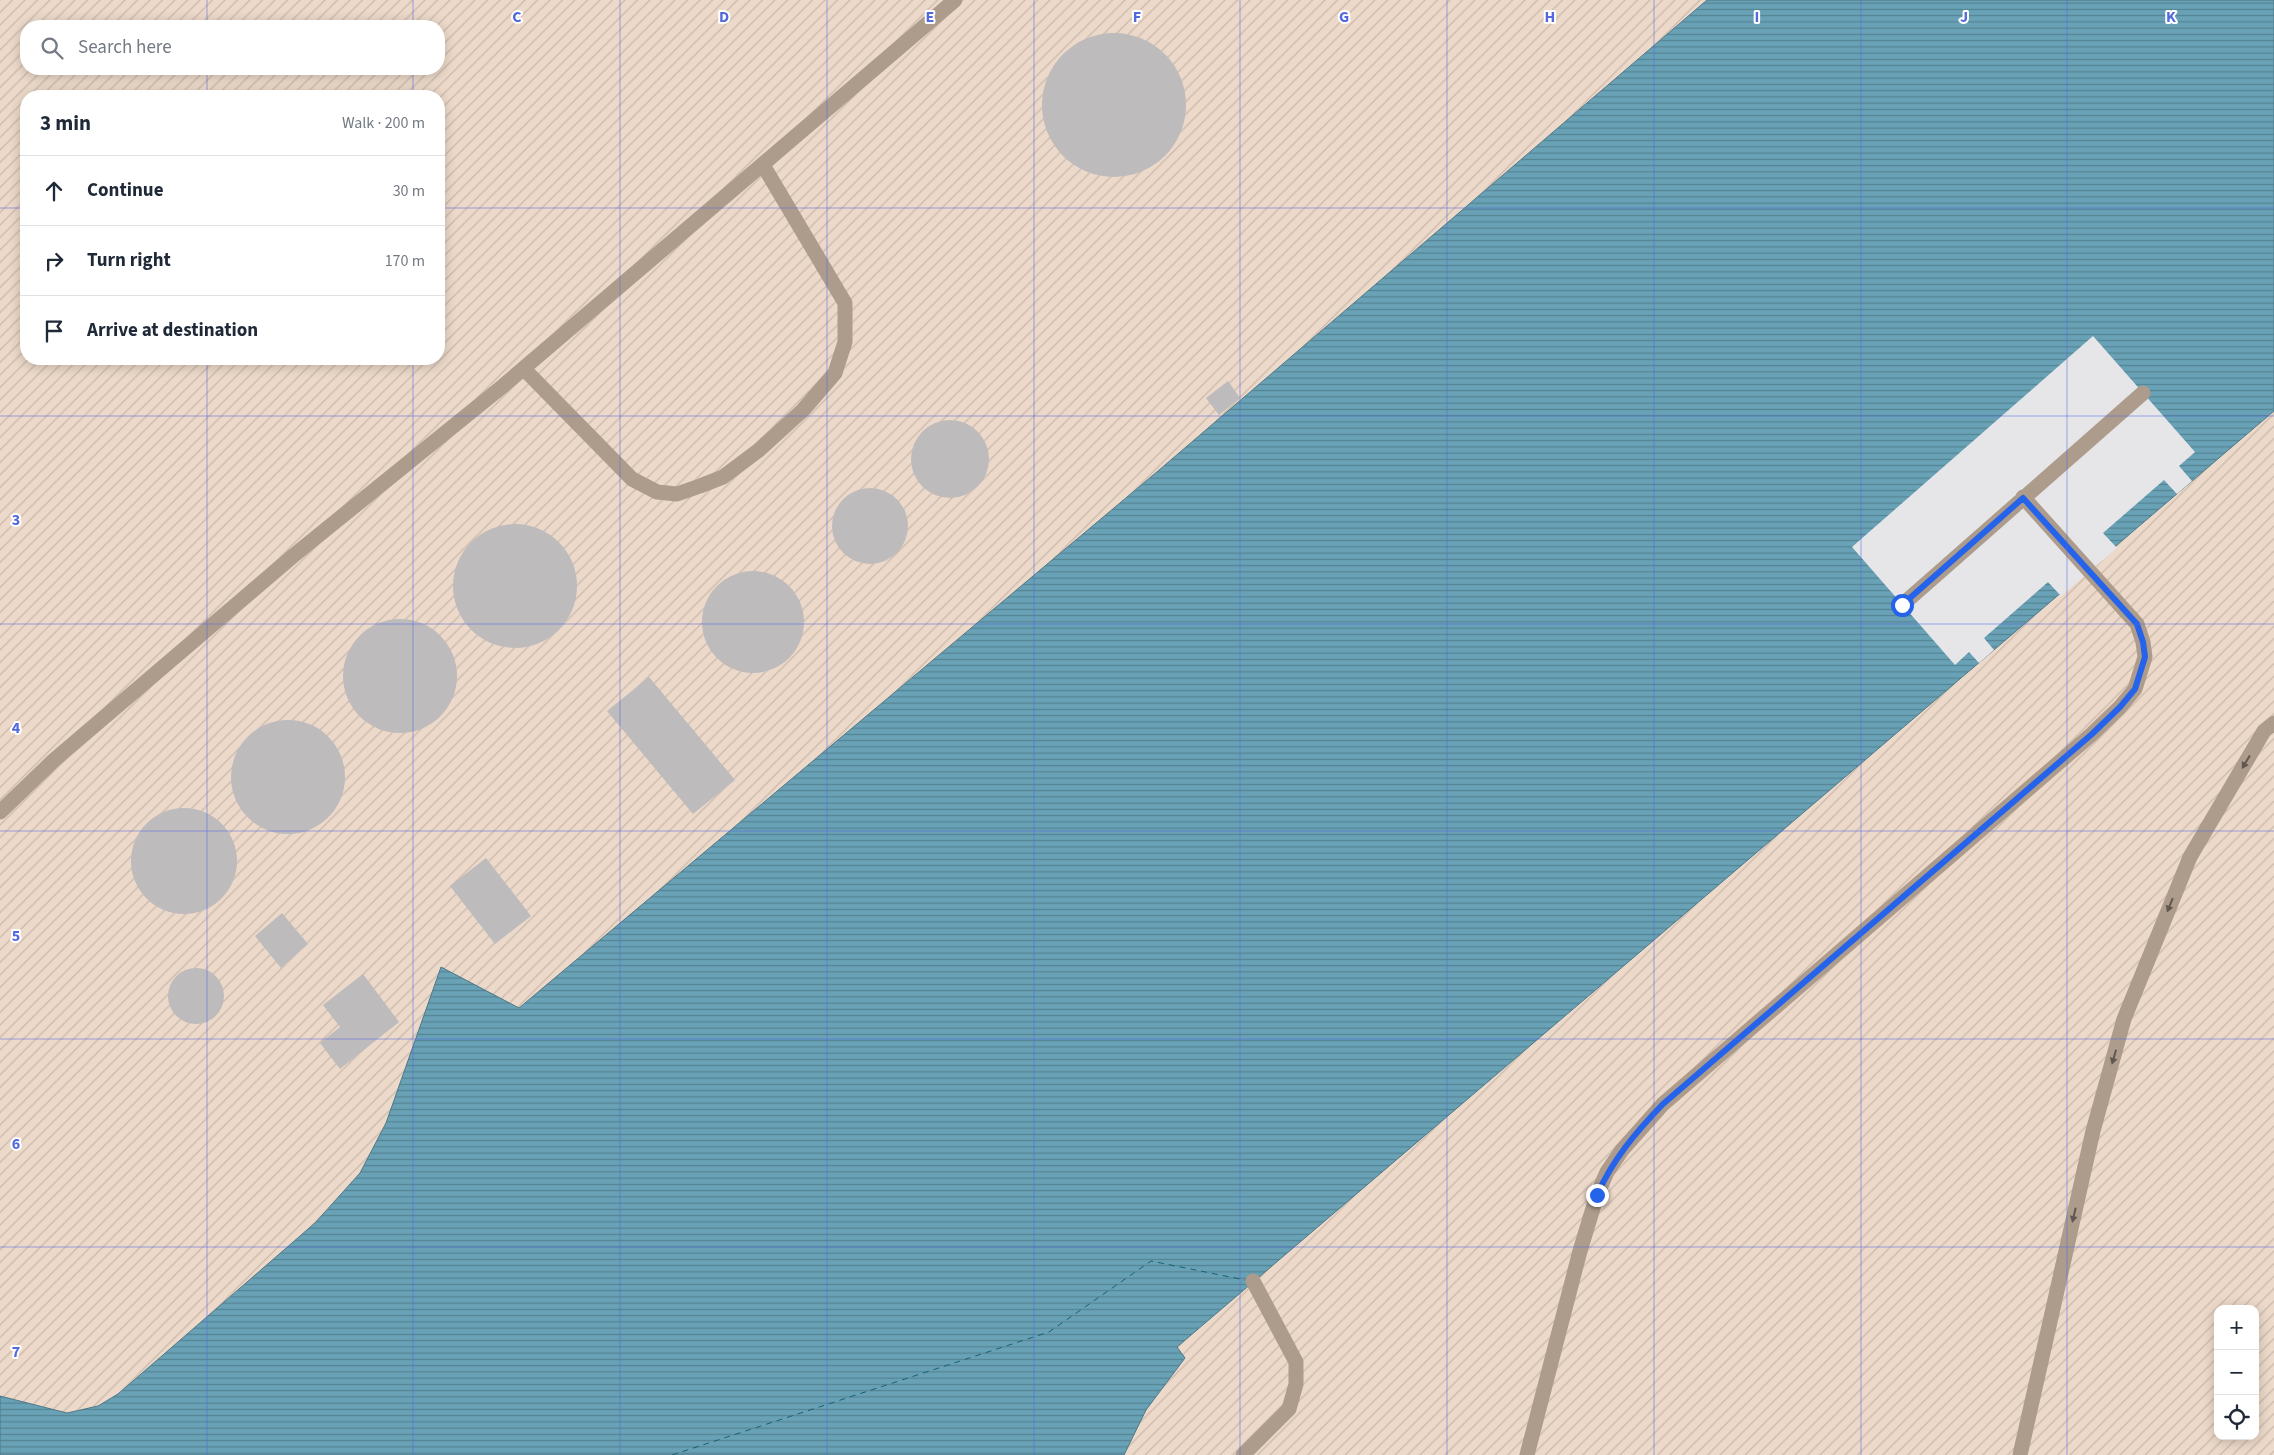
<!DOCTYPE html>
<html lang="en">
<head>
<meta charset="utf-8">
<style>
  body { margin:0; font-family:"Source Sans 3",sans-serif; background:#f2f2f3; color:#1f2937 }
  .controls { position:absolute; right:15px; bottom:15px; display:grid; overflow:hidden; border-radius:10px; box-shadow:0 2px 12px #0003 }
  .controls button { width:45px; height:45px; display:grid; place-items:center; padding:0; border:0; border-bottom:1px solid #e0e1e3; background:#fff; color:#1f2937; font:25px sans-serif }
  .stop { position:absolute; width:15px; height:15px; margin:-11px; border:4px solid #2563eb; border-radius:50%; background:#fff }
  .stop.end { background:#2563eb; border-color:#fff; box-shadow:0 1px 5px #0008 }
  .list { margin:0; padding:0; list-style:none }
  h2 { display:flex; justify-content:space-between; align-items:center; height:65px; margin:0; padding:0 20px; font-size:21px }
  h2 small { font-size:16px; font-weight:400; color:#747a83 }
  .list li { display:grid; grid-template-columns:32px 1fr auto; gap:15px; align-items:center; box-sizing:border-box; height:70px; padding:0 20px; border-top:1px solid #e0e1e3 }
  .list b { display:block; font-size:19px; white-space:nowrap }
  .list em { font-size:16px; font-style:normal; color:#747a83 }
  .icon { flex:none; width:28px; height:28px; fill:none; stroke:currentColor; stroke-width:2; stroke-linecap:round; stroke-linejoin:round }
  .map { position:relative; flex:none; width:2274px; height:1455px; overflow:hidden }
  .search { position:absolute; background:#fff; box-shadow:0 2px 12px #0003; left:20px; top:20px; width:425px; height:55px; display:flex; align-items:center; gap:12px; box-sizing:border-box; padding:0 18px; border-radius:20px; color:#747a83; font-size:19px }
  .panel { position:absolute; background:#fff; box-shadow:0 2px 12px #0003; left:20px; top:90px; width:425px; height:275px; border-radius:20px }
  .map>svg:first-child { display:block }
  .industrial { fill:url(#industrial-furrows); fill-rule:evenodd }
  .water { fill:url(#water-rules); stroke:#4f7785 }
  .pier { fill:#e6e6e9 }
  .lines { fill:none; stroke-linecap:round; stroke-linejoin:round }
  .ferry { stroke:#176177; stroke-width:1; stroke-dasharray:6 5; stroke-linecap:butt }
  .building { fill:#bebbbd }
  .service { stroke:#ad9c8c; stroke-width:15 }
  .oneway { fill:#605850 }
  .route { stroke:#2563eb; stroke-width:6 }
  .grid { fill:none; stroke:#5369de; stroke-width:1; stroke-opacity:0.55 }
  .grid-label { font-size:16px; text-anchor:middle; font-weight:bold; fill:#5369de; stroke:#fff; stroke-width:4; stroke-linejoin:round; paint-order:stroke }
</style>
</head>
<body>
<div class="map">
<svg width="2274" height="1455" viewBox="0 0 2274 1455">
  <defs>
    <pattern id="industrial-furrows" width="10" height="10" patternUnits="userSpaceOnUse" patternTransform="scale(1.25)"><rect width="10" height="10" fill="#ecd9c9"/><path d="M-1 1l2-2M0 10L10 0M9 11l2-2" fill="none" stroke="#cab9ac"/></pattern>
    <pattern id="water-rules" width="6" height="5" patternUnits="userSpaceOnUse" patternTransform="scale(1.25)"><rect width="6" height="5" fill="#69a2b6"/><path d="M0 2.5h6" fill="none" stroke="#558393"/></pattern>
  </defs>
  <rect width="100%" height="100%" fill="#e6e6e9"/>
  <!-- industrial -->
  <path class="industrial" d="M 0,0 L 1707,0 L 1158,471 L 519,1008 L 441,968 L 386,1123 L 360,1173 L 315,1223 L 118,1394 L 98,1406 L 67,1413 L 0,1396 ZM 26,26 L 439,26 L 439,69 L 26,69 ZM 26,96 L 439,96 L 439,359 L 26,359 Z
    M 2274,411 L 2274,1455 L 1124,1455 L 1146,1410 L 1185,1358 L 1177,1347 ZM 2218,1309 L 2255,1309 L 2255,1436 L 2218,1436 Z"/>
  <!-- water -->
  <path class="water" d="M 1707,0 L 2274,0 L 2274,411 L 1177,1347 L 1185,1358 L 1146,1410 L 1124,1455 L 0,1455 L 0,1396 L 67,1413 L 98,1406 L 118,1394 L 315,1223 L 360,1173 L 386,1123 L 441,967 L 519,1008 L 1158,471 Z"/>
  <!-- pier -->
  <path class="pier" d="M 2093,336 L 2195,452 L 2179,466 L 2192,481 L 2177,494 L 2164,480 L 2103,533 L 2117,548 L 2061,596 L 2048,582 L 1984,638 L 1994,650 L 1979,663 L 1969,652 L 1955,665 L 1852,547 Z"/>
  <g class="lines">
    <!-- ferry -->
    <path class="ferry" d="M 672,1455 L 1049,1332 L 1151,1261 L 1245,1280"/>
  </g>
  <!-- building -->
  <path class="building" d="M1042 105a72 72 0 1 1 144 0a72 72 0 1 1-144 0Z
    M 1228,381 L 1240,398 L 1219,415 L 1206,398 Z
    M911 459a39 39 0 1 1 78 0a39 39 0 1 1-78 0Z
    M832 526a38 38 0 1 1 76 0a38 38 0 1 1-76 0Z
    M453 586a62 62 0 1 1 124 0a62 62 0 1 1-124 0Z
    M702 622a51 51 0 1 1 102 0a51 51 0 1 1-102 0Z
    M343 676a57 57 0 1 1 114 0a57 57 0 1 1-114 0Z
    M 649,677 L 735,780 L 693,814 L 607,711 Z
    M231 777a57 57 0 1 1 114 0a57 57 0 1 1-114 0Z
    M131 861a53 53 0 1 1 106 0a53 53 0 1 1-106 0Z
    M 486,858 L 531,916 L 495,944 L 450,886 Z
    M 282,913 L 308,944 L 281,968 L 255,936 Z
    M168 996a28 28 0 1 1 56 0a28 28 0 1 1-56 0Z
    M 363,974 L 399,1022 L 340,1069 L 320,1043 L 340,1027 L 323,1005 Z"/>
  <g class="lines">
    <!-- service -->
    <path class="service" d="M 524,369 L 632,479 L 657,492 L 677,494 L 700,486 L 723,477 L 759,450 L 803,410 L 835,373 L 845,342 L 845,303 L 763,165
      M 1902,605 L 2143,393
      M 0,812 L 53,761 L 293,556 L 503,386 L 955,0
      M 1243,1455 L 1289,1409 L 1296,1384 L 1296,1362 L 1253,1281
      M 1527,1455 L 1580,1251 L 1597,1195 L 1607,1172 L 1622,1150 L 1663,1104 L 2092,734 L 2120,707 L 2135,689 L 2145,657 L 2143,642 L 2137,624 L 2023,497
      M 2020,1455 L 2093,1131 L 2124,1019 L 2190,857 L 2264,731 L 2274,723"/>
  </g>
  <!-- one-way arrows -->
  <defs><path id="oneway-solid" d="M-6-.8H1V-3.2L6.5 0L1 3.2V.8H-6Z" transform="scale(1.25)"/></defs>
  <g class="oneway">
    <use href="#oneway-solid" transform="translate(2246 762) rotate(121)"/>
    <use href="#oneway-solid" transform="translate(2170 905) rotate(112)"/>
    <use href="#oneway-solid" transform="translate(2114 1057) rotate(106)"/>
    <use href="#oneway-solid" transform="translate(2074 1215) rotate(103)"/>
  </g>
  <g class="lines">
    <!-- route -->
    <path class="route" d="M 1597,1195 C 1613,1159 1636,1132 1663,1104 L 2092,734 L 2120,707 L 2135,689 L 2145,657 L 2143,642 L 2137,624 L 2023,498 L 1902,605"/>
  </g>
  <!-- grid -->
  <path class="grid" d="M 207,0 L 207,26M 413,0 L 413,26M 620,0 L 620,1455M 827,0 L 827,1455M 1034,0 L 1034,1455M 1240,0 L 1240,1455M 1447,0 L 1447,1455M 1654,0 L 1654,1455M 1861,0 L 1861,1455M 2067,0 L 2067,1455M 207,69 L 207,96M 413,69 L 413,96M 0,208 L 26,208M 439,208 L 2274,208M 207,359 L 207,1455M 413,359 L 413,1455M 0,416 L 2274,416M 0,624 L 2274,624M 0,831 L 2274,831M 0,1039 L 2274,1039M 0,1247 L 2274,1247"/>
  <g class="grid-label">
    <text x="517" y="22">C</text>
    <text x="724" y="22">D</text>
    <text x="930" y="22">E</text>
    <text x="1137" y="22">F</text>
    <text x="1344" y="22">G</text>
    <text x="1550" y="22">H</text>
    <text x="1757" y="22">I</text>
    <text x="1964" y="22">J</text>
    <text x="2171" y="22">K</text>
    <text x="16" y="525">3</text>
    <text x="16" y="733">4</text>
    <text x="16" y="941">5</text>
    <text x="16" y="1149">6</text>
    <text x="16" y="1357">7</text>
  </g>
</svg>
<div class="controls">
<button>+</button>
<button>−</button>
<button><svg class="icon" aria-label="locate" viewBox="0 0 24 24"><circle cx="12" cy="12" r="6"/><path d="M12 2v4M12 18v4M2 12h4M18 12h4"/></svg></button>
</div>
<div class="stop" style="left:1902px;top:605px"></div>
<div class="stop end" style="left:1597px;top:1195px"></div>
<div class="search"><svg class="icon" aria-label="search" viewBox="0 0 24 24"><circle cx="10" cy="10" r="6"/><path d="M15 15l6 6"/></svg>Search here</div>
<section class="panel">
<h2>3 min<small>Walk · 200 m</small></h2>
<ul class="list">
<li><svg class="icon" aria-label="ahead" viewBox="0 0 24 24"><path d="M12 20V5M6 11l6-6 6 6"/></svg><div><b>Continue</b></div><em>30 m</em></li>
<li><svg class="icon" aria-label="right" viewBox="0 0 24 24"><path d="M7 20v-9h11M14 6l5 5-5 5"/></svg><div><b>Turn right</b></div><em>170 m</em></li>
<li><svg class="icon" aria-label="arrive" viewBox="0 0 24 24"><path d="M6 21V4h12l-3 4 3 4H6"/></svg><div><b>Arrive at destination</b></div></li>
</ul>
</section>
</div>
</body>
</html>
